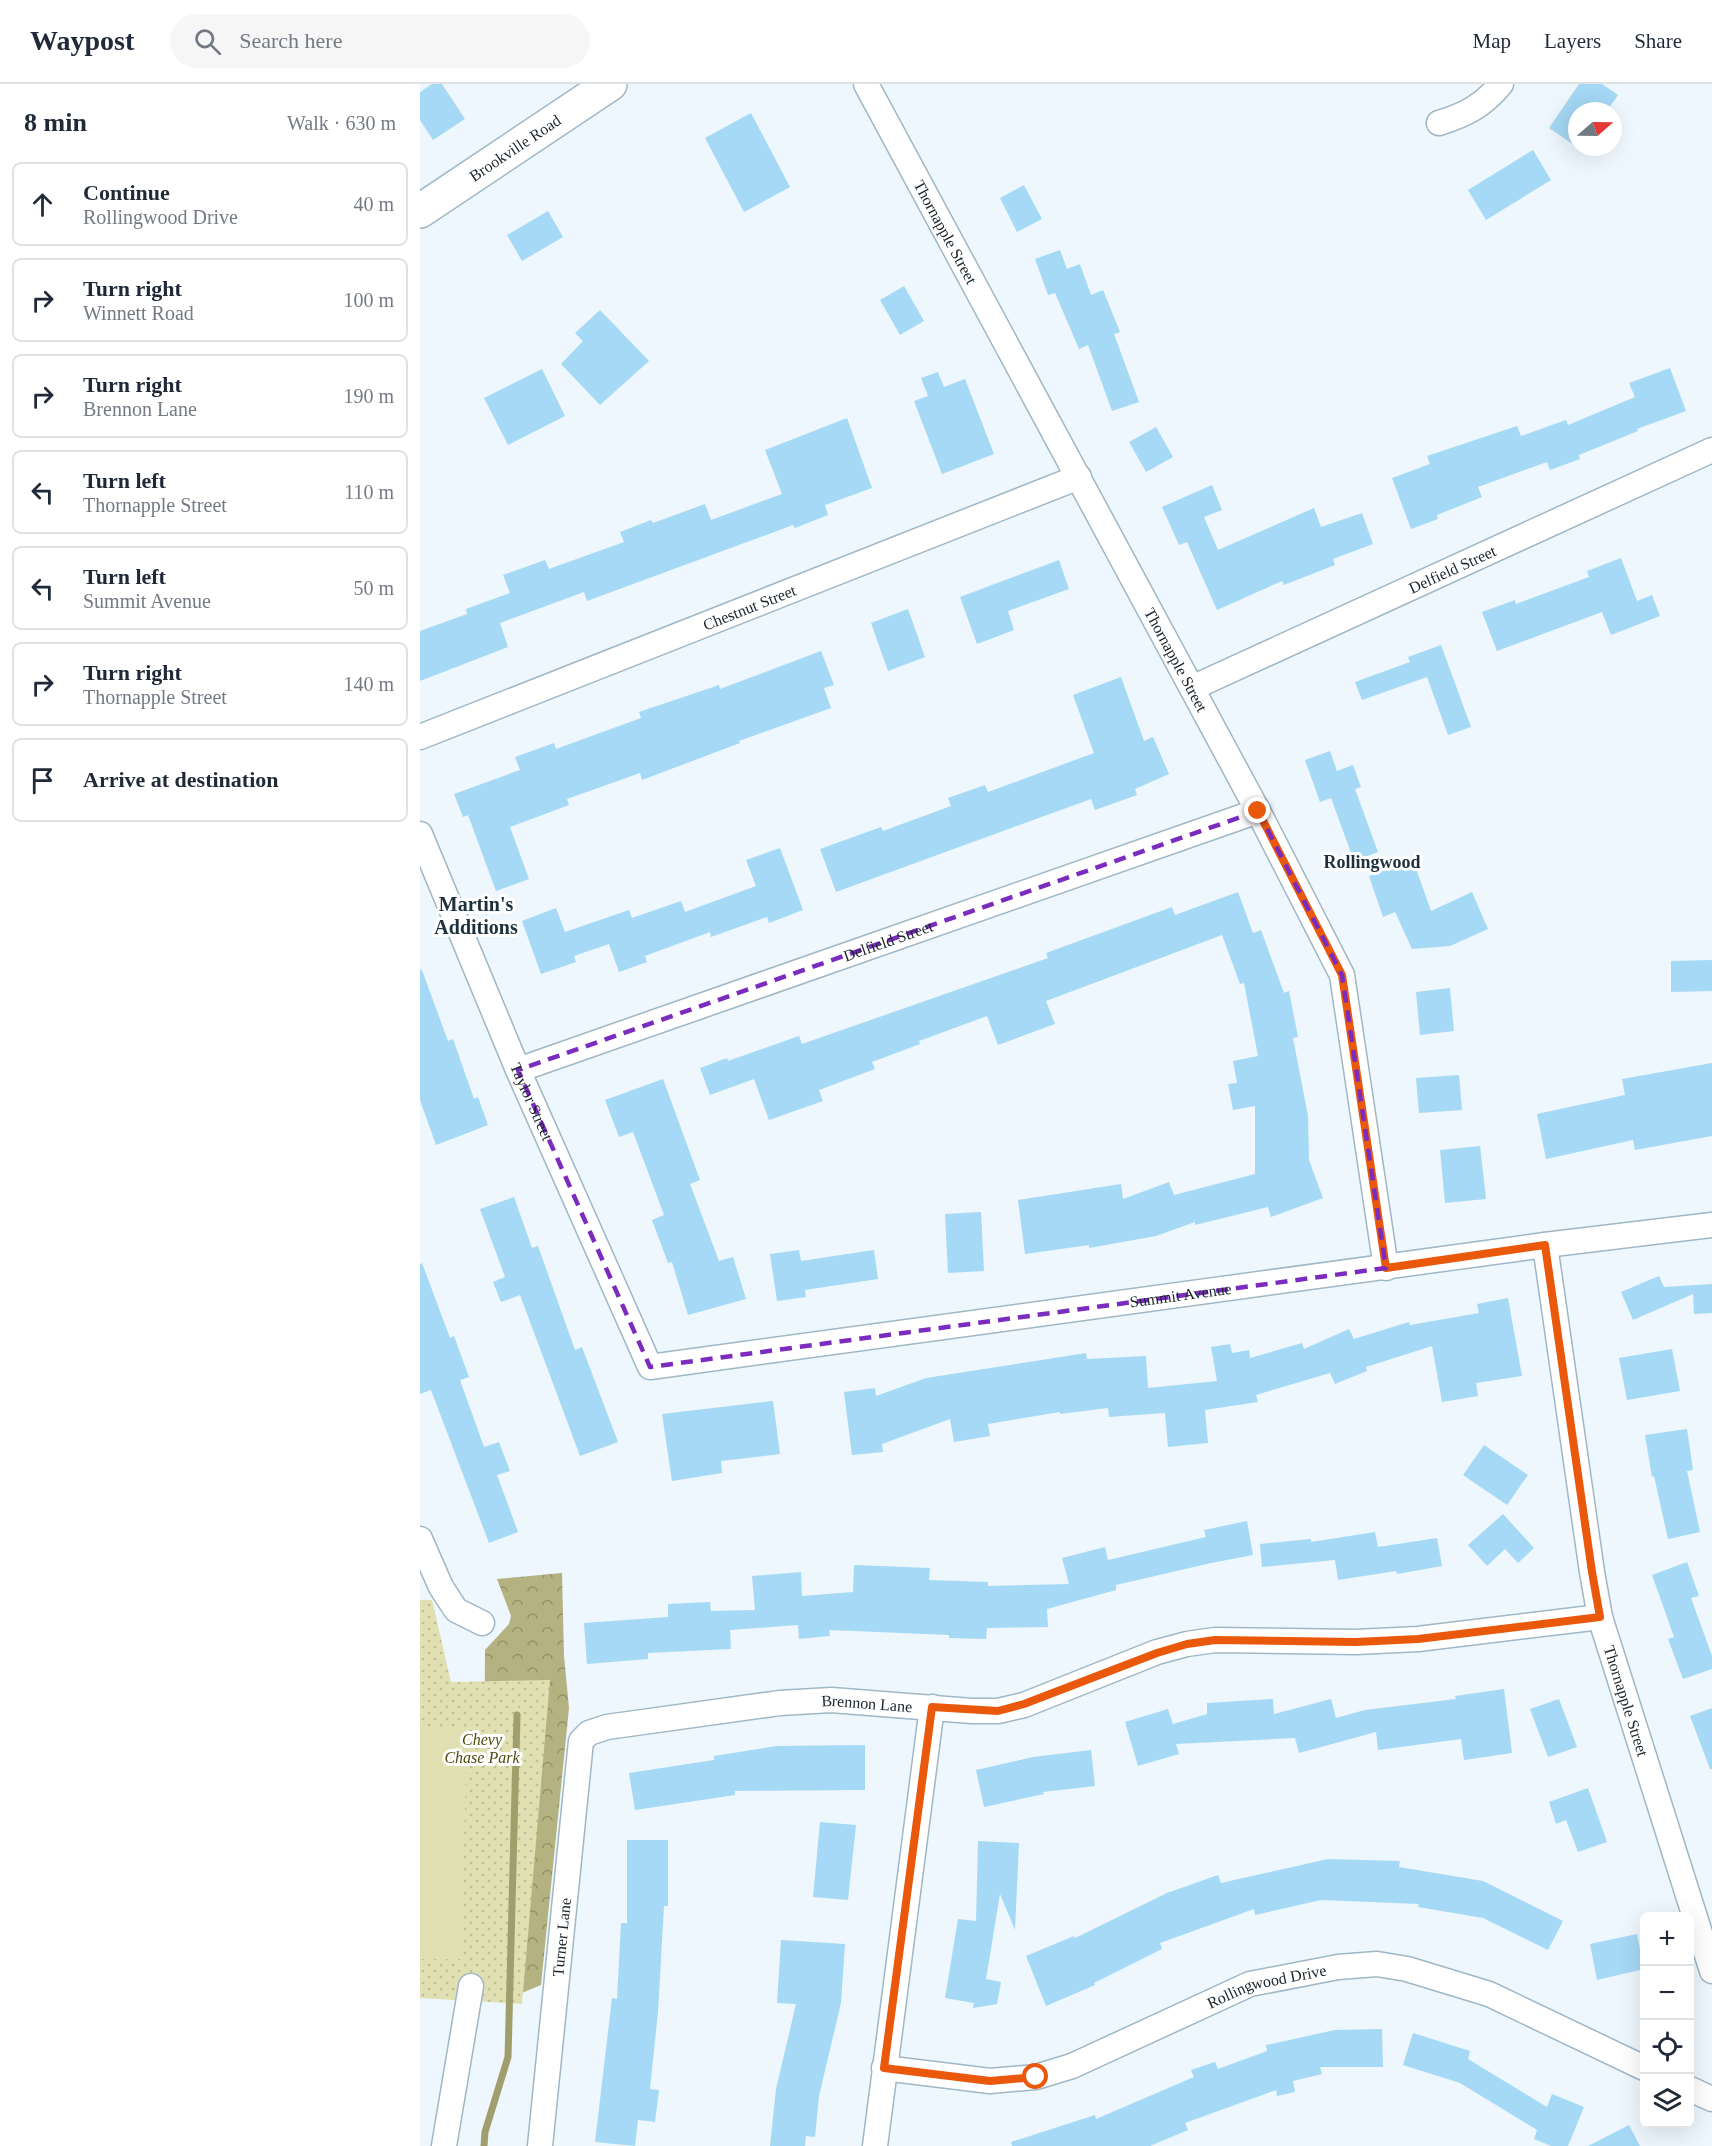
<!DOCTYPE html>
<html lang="en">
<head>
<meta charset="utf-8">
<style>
  body { margin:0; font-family:"Times New Roman",serif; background:#f6f6f7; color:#1f2937 }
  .controls { position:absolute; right:18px; bottom:18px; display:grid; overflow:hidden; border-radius:9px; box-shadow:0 6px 24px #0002 }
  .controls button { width:54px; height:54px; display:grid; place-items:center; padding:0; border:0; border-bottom:2px solid #e0e1e3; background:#fff; color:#1f2937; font:30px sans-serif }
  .compass { position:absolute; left:1148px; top:18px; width:54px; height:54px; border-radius:50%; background:#fff; box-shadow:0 6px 24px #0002; rotate:70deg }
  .stop { position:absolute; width:18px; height:18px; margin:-14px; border:4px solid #ea580c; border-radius:50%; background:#fff }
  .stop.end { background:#ea580c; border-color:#fff; box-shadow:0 2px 6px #0008 }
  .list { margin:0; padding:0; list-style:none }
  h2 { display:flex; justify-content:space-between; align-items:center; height:78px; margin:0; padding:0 24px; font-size:26px }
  h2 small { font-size:20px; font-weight:400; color:#747a83 }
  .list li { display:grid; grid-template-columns:39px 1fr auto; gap:18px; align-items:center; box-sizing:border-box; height:84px; margin:0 12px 12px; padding:0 12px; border:2px solid #e0e1e3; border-radius:9px }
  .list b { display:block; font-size:22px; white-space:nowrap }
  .list p { margin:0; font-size:20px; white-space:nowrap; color:#747a83 }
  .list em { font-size:20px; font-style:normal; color:#747a83 }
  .icon { flex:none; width:33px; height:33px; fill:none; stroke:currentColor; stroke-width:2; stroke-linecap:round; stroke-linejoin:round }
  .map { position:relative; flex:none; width:1292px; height:2062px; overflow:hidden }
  header { display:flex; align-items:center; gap:36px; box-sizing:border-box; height:84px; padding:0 30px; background:#fff; border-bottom:2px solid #e0e1e3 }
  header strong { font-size:28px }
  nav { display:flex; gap:33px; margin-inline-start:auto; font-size:21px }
  .search { width:420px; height:54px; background:#f6f6f7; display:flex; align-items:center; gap:15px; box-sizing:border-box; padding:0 21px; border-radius:33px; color:#747a83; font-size:22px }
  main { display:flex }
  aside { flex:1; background:#fff }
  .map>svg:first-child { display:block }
  .forest { fill:url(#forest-crowns) }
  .park { fill:url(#park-dots) }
  .pitch { fill:#e1e0b2 }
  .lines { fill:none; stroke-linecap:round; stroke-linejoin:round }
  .stream { stroke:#a09e6d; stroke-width:7 }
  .building { fill:#a6d9f6 }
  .street-casing { stroke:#9fb7c6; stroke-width:27 }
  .secondary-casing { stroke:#9fb7c6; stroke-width:36 }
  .street { stroke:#fff; stroke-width:24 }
  .secondary { stroke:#fff; stroke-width:33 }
  .route { stroke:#ea580c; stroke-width:8 }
  .marked { fill:none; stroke:#7b2cbf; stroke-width:4.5; stroke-dasharray:12 8; stroke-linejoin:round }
  .labels { text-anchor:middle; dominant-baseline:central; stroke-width:6; stroke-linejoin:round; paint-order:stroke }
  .street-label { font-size:16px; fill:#1c252b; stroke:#fff }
  .park-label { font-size:16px; font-style:italic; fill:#4e4b10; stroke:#fff }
  .neighbourhood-label { font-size:18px; font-weight:bold; fill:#1d313d; stroke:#fff }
  .quarter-label { font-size:20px; font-weight:bold; fill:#1d313d; stroke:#fff }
</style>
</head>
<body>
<header>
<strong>Waypost</strong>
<div class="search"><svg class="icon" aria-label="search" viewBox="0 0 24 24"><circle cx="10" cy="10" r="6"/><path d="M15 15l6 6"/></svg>Search here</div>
<nav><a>Map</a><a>Layers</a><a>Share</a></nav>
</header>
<main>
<aside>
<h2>8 min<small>Walk · 630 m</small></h2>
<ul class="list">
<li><svg class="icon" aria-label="ahead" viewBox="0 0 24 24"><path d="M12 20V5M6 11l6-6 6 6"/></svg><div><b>Continue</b><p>Rollingwood Drive</p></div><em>40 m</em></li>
<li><svg class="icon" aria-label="right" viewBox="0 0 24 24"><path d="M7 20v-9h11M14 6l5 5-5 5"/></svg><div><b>Turn right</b><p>Winnett Road</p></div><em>100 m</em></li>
<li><svg class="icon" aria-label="right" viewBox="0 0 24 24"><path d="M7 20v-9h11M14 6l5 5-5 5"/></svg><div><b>Turn right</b><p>Brennon Lane</p></div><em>190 m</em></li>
<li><svg class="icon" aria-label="left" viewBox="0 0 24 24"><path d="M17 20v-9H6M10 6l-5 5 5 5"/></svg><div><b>Turn left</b><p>Thornapple Street</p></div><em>110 m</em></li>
<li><svg class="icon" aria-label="left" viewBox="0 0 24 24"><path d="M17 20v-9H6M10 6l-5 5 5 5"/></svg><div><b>Turn left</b><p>Summit Avenue</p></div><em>50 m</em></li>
<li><svg class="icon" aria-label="right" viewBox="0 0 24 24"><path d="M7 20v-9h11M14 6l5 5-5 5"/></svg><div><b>Turn right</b><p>Thornapple Street</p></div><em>140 m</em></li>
<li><svg class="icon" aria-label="arrive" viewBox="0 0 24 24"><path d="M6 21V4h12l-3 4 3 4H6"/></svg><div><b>Arrive at destination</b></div></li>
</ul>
</aside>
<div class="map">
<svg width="1292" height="2062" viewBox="0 0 1292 2062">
  <defs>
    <pattern id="forest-crowns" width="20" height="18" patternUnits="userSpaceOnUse" patternTransform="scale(1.5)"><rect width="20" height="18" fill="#b5b281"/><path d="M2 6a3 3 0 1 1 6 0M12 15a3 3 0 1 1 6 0" fill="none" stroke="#92916a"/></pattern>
    <pattern id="park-dots" width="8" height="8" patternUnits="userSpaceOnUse" patternTransform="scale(1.5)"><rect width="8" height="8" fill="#e1e0b2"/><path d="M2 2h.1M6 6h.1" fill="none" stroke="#c0c099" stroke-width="1.8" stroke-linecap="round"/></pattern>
  </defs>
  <rect width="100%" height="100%" fill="#edf7fd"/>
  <!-- forest -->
  <path class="forest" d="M 142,1489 L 144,1572 L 149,1624 L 121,1901 L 85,1916 L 0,1875 L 63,1858 L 65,1566 L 89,1540 L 91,1532 L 77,1495 Z"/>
  <!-- park -->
  <path class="park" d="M 0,1516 L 12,1516 L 31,1598 L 130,1596 L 102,1920 L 0,1914 Z"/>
  <!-- pitch -->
  <path class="pitch" d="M 0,1644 L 47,1644 L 41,1875 L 0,1875 Z"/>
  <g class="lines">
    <!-- stream -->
    <path class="stream" d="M 64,2062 L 65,2048 L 88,1973 L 97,1631"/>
  </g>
  <!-- building -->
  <path class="building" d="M 12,0 L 22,0 L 45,35 L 13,56 L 0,36 L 0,8 Z
    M 1159,0 L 1182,0 L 1198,11 L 1187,27 L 1157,27 L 1157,63 L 1129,44 Z
    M 331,29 L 370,103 L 324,128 L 285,54 Z
    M 1113,66 L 1131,96 L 1066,136 L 1048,106 Z
    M 604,101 L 622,135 L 597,148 L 580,114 Z
    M 128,127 L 143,153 L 102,177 L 87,151 Z
    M 640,166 L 647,185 L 660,180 L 671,211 L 683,206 L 700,248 L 694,250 L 719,318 L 692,327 L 668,261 L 659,265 L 635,209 L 628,211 L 615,175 Z
    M 484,202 L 504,237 L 480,251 L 460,216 Z
    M 180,226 L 229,277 L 180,321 L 141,280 L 163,257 L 155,249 Z
    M 1250,284 L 1266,327 L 1217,345 L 1218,347 L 1159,371 L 1160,375 L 1130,386 L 1127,378 L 1058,403 L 1062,413 L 1017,431 L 1018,435 L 991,445 L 972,394 L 1010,380 L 1007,372 L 1097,342 L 1101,352 L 1146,336 L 1148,341 L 1215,313 L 1209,299 Z
    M 122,285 L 145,332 L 88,361 L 64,314 Z
    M 518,288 L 524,303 L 545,295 L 574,370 L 522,390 L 494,317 L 508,312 L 501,294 Z
    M 427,334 L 452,404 L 405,421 L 408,431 L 375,444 L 373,441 L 167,517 L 164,508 L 80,539 L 88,563 L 0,597 L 0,547 L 47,530 L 46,525 L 90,509 L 83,491 L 125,476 L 129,485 L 204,458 L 200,448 L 231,436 L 233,439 L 285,420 L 291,436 L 362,410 L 345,366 Z
    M 736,343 L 753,373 L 726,388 L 709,358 Z
    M 792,401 L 802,426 L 784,433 L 798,466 L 894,424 L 901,443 L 942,429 L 953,460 L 913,475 L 915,481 L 864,501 L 862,497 L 797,526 L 767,458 L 759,461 L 742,423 Z
    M 1201,474 L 1217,517 L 1232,511 L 1240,532 L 1191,551 L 1182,528 L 1077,567 L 1062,528 L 1095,516 L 1096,520 L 1169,493 L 1167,487 Z
    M 639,476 L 649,505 L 588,527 L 594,546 L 557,560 L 540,513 Z
    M 488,525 L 505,573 L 468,587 L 451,539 Z
    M 1021,561 L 1051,643 L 1028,651 L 1007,593 L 942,616 L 935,598 L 990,578 L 988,573 Z
    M 401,567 L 414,601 L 404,604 L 411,624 L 319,657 L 320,659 L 222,696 L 220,689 L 147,715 L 149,721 L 90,743 L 109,795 L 76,807 L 48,731 L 43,733 L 34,710 L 100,686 L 95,673 L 134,659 L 136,665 L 221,634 L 219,628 L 299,601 L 300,605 Z
    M 701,593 L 724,657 L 733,653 L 749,690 L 715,705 L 717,711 L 675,726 L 671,715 L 416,808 L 400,765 L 461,743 L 463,747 L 531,722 L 528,714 L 565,701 L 568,708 L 674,669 L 653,611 Z
    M 910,667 L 917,687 L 933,681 L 941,703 L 935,705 L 958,768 L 934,777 L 911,714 L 900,718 L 885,676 Z
    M 360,764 L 383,826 L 349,839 L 347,833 L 291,853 L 290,848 L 225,872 L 227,878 L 199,888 L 189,860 L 154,872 L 156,878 L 121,890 L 102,837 L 136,824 L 145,848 L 209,826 L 212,834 L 261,817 L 265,828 L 336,802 L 326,776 Z
    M 993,776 L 1011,827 L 1052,808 L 1068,845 L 1030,862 L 992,865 L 975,828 L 963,833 L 949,792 Z
    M 818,808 L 833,849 L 841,846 L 864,909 L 869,907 L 878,953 L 873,954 L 888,1032 L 889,1076 L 903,1114 L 851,1133 L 848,1123 L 775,1141 L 775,1138 L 736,1152 L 669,1164 L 669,1161 L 605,1170 L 598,1116 L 701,1100 L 703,1115 L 749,1098 L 754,1111 L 835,1090 L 835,1022 L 813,1026 L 808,1000 L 817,999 L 813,977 L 838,972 L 824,899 L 820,900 L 802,851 L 626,917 L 635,940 L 578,961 L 567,932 L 499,957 L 500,960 L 452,978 L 455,985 L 399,1006 L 403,1017 L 349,1036 L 334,995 L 290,1011 L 280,984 L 307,974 L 308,977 L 379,952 L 382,960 L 628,874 L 626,869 L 752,823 L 755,831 Z
    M 1292,876 L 1292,907 L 1251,908 L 1251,877 Z
    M 0,886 L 2,886 L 28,957 L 33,955 L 54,1015 L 58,1013 L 68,1041 L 16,1061 L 0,1016 Z
    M 1030,904 L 1034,947 L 1000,951 L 996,908 Z
    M 1292,979 L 1292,1052 L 1215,1066 L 1213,1056 L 1126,1075 L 1117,1030 L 1205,1011 L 1202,995 Z
    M 1039,991 L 1042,1026 L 999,1029 L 996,994 Z
    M 243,995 L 280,1096 L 270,1100 L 299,1177 L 313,1173 L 326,1215 L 268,1231 L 252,1178 L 248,1179 L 232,1136 L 244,1131 L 213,1048 L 199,1053 L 185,1016 Z
    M 1060,1062 L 1066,1115 L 1025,1119 L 1020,1066 Z
    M 94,1113 L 112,1164 L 118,1162 L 155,1266 L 162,1263 L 198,1358 L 160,1372 L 100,1211 L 81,1218 L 73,1198 L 85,1193 L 60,1125 Z
    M 561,1128 L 564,1187 L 528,1189 L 525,1130 Z
    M 379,1166 L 381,1177 L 454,1166 L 458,1195 L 385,1206 L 386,1213 L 357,1217 L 350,1170 Z
    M 2,1179 L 30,1254 L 34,1252 L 49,1293 L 40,1296 L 64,1363 L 79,1358 L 90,1387 L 77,1391 L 98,1448 L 69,1459 L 11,1306 L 0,1310 L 0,1180 Z
    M 1239,1192 L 1244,1203 L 1292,1200 L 1292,1229 L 1274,1230 L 1273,1210 L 1213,1236 L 1201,1208 Z
    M 1088,1214 L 1102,1292 L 1056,1299 L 1058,1312 L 1022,1318 L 1012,1262 L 946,1283 L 947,1287 L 915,1300 L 910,1289 L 836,1311 L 838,1318 L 785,1326 L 788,1359 L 748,1363 L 745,1329 L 689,1333 L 688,1324 L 640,1330 L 640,1328 L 568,1340 L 570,1352 L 534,1358 L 530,1335 L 462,1360 L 463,1368 L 432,1371 L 424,1308 L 455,1304 L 456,1312 L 506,1294 L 666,1269 L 667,1275 L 726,1272 L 728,1304 L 797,1297 L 791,1263 L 810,1260 L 812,1269 L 829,1266 L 830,1274 L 882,1259 L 884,1265 L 929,1245 L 934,1255 L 989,1238 L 990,1241 L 1059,1229 L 1057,1220 Z
    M 1252,1265 L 1260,1307 L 1207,1316 L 1199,1274 Z
    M 353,1317 L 360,1370 L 301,1377 L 302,1389 L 252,1397 L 242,1330 Z
    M 1267,1345 L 1273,1386 L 1267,1387 L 1280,1448 L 1248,1455 L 1234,1392 L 1232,1393 L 1225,1351 Z
    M 1064,1361 L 1108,1391 L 1087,1421 L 1043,1391 Z
    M 1083,1430 L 1114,1464 L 1098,1479 L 1085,1465 L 1067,1482 L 1048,1461 Z
    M 827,1437 L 833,1471 L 791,1479 L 696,1501 L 696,1506 L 627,1525 L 628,1543 L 567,1544 L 566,1555 L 529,1554 L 529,1551 L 409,1546 L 410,1552 L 379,1555 L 378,1541 L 310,1546 L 311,1565 L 228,1569 L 228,1575 L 167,1580 L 164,1539 L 248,1533 L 248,1520 L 290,1518 L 291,1527 L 335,1526 L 332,1492 L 381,1488 L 382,1512 L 433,1508 L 434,1481 L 510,1484 L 509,1496 L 568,1498 L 568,1502 L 649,1500 L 642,1474 L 685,1463 L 688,1476 L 786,1453 L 784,1446 Z
    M 955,1448 L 958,1463 L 1017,1454 L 1022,1482 L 977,1490 L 976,1487 L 918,1496 L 915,1476 L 842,1483 L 840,1460 L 891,1455 L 891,1458 Z
    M 1267,1478 L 1279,1512 L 1271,1514 L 1292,1572 L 1292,1585 L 1263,1595 L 1248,1555 L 1254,1553 L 1232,1491 Z
    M 1084,1605 L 1092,1669 L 1044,1676 L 1041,1655 L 958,1666 L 956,1648 L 879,1669 L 875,1654 L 756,1660 L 759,1670 L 718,1682 L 705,1638 L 748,1625 L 753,1640 L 787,1630 L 787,1619 L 853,1615 L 854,1630 L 911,1615 L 916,1634 L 945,1626 L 1036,1615 L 1035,1612 Z
    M 1139,1615 L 1157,1663 L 1128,1673 L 1110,1625 Z
    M 1292,1624 L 1292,1685 L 1290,1685 L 1270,1632 Z
    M 445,1661 L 445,1706 L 315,1707 L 315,1711 L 215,1726 L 209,1689 L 294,1676 L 294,1672 L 356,1662 Z
    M 671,1666 L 675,1702 L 623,1708 L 624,1710 L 564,1723 L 556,1686 L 613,1673 Z
    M 1168,1704 L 1187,1758 L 1158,1768 L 1146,1736 L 1136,1740 L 1129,1718 Z
    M 400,1738 L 436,1741 L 428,1816 L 393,1813 Z
    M 207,1756 L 248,1756 L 248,1822 L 244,1822 L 238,1928 L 230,2005 L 239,2006 L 235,2038 L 218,2036 L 215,2062 L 175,2058 L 192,1914 L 197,1915 L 201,1839 L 207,1839 Z
    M 558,1757 L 599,1759 L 595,1846 L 580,1810 L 566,1895 L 581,1898 L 577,1920 L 553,1924 L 554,1919 L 525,1914 L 538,1835 L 556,1837 Z
    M 908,1775 L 980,1777 L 979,1783 L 1063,1797 L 1143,1837 L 1128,1866 L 1063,1834 L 998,1823 L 999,1820 L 901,1816 L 835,1831 L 834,1825 L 740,1859 L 742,1865 L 674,1899 L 675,1901 L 626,1922 L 606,1872 L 654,1852 L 655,1854 L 747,1809 L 798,1791 L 801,1799 Z
    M 1217,1850 L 1224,1885 L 1177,1896 L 1170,1860 Z
    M 361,1856 L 425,1860 L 421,1919 L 399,2012 L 395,2053 L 386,2052 L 385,2062 L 350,2062 L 356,2005 L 376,1920 L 357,1919 Z
    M 962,1945 L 963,1983 L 900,1983 L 902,1990 L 873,1997 L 875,2008 L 857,2012 L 856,2006 L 765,2039 L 768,2046 L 730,2062 L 592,2062 L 591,2058 L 675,2031 L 676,2035 L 774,1993 L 771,1986 L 795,1978 L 798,1985 L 847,1967 L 846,1961 L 915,1946 Z
    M 993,1949 L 1050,1967 L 1048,1975 L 1127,2023 L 1132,2010 L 1164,2023 L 1148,2062 L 1131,2062 L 1114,2055 L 1117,2046 L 1040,1999 L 983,1981 Z
    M 1209,2041 L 1220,2062 L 1168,2062 Z"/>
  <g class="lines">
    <defs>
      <g id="street">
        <path id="s1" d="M 446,0 L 838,727 L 922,891 L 966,1184"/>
        <path d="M 1019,39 C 1045,31 1063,22 1081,0"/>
        <path id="s2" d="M 772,604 L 1292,366"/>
        <path id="s3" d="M 0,653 L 659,393"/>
        <path id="s4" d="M 0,750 L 98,986 L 230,1283 L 1125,1161 L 1292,1141"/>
        <path id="s5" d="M 98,986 L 838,727"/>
        <path id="s6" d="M 1125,1161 L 1172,1488 L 1180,1533 L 1292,1887"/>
        <path d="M 0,1455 L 21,1503 L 36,1526 L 62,1539"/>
        <path id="s7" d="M 464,1984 L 570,1997 L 616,1993 L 652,1982 L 830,1900 L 918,1883 L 957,1880 L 987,1885 L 1069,1910 L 1224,1984"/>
        <path d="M 1270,2005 L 1292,2015"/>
        <path d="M 24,2062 L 51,1902"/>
        <path id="s8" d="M 120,2062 L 161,1657 L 169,1649 L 187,1643 L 360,1619 L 411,1616 L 552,1627 L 578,1627 L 604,1621 L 737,1568 L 767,1560 L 795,1556 L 936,1558 L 998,1555 L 1180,1533"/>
        <path d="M 455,2062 L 512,1623"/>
      </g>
      <g id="secondary">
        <path id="s9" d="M 0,127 L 190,0"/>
      </g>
    </defs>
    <!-- street casing -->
    <use href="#street" class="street-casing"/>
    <!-- secondary casing -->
    <use href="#secondary" class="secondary-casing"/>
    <!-- street -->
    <use href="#street" class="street"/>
    <!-- secondary -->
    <use href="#secondary" class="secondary"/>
  </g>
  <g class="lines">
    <!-- route -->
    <path class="route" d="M 616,1993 L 570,1997 L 464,1984 L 512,1623 L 578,1627 L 604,1620 L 737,1569 L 767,1560 L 795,1556 L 936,1558 L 998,1555 L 1180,1533 L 1172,1488 L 1125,1161 L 966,1184 L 922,891 L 838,727"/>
  </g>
  <!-- marked area -->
  <path class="marked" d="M 838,727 L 922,891 L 966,1184 L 230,1283 L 98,986 Z"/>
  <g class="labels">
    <!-- street labels -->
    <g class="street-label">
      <text stroke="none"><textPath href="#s9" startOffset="114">Brookville Road</textPath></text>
      <text stroke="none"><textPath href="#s1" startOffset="168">Thornapple Street</textPath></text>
      <text stroke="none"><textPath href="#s2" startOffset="286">Delfield Street</textPath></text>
      <text stroke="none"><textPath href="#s3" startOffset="354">Chestnut Street</textPath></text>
      <text stroke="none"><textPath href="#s1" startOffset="654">Thornapple Street</textPath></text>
      <text stroke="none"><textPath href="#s5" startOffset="392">Delfield Street</textPath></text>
      <text stroke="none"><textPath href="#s4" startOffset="290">Taylor Street</textPath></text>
      <text stroke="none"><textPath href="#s4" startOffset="1116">Summit Avenue</textPath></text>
      <text stroke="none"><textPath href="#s6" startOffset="464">Thornapple Street</textPath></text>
      <text stroke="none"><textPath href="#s8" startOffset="699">Brennon Lane</textPath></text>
      <text stroke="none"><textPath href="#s8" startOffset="210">Turner Lane</textPath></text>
      <text stroke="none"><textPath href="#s7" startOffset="402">Rollingwood Drive</textPath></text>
    </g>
    <!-- park labels -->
    <g class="park-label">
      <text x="62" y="1655">Chevy<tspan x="62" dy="18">Chase Park</tspan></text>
    </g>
    <!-- neighbourhood labels -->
    <g class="neighbourhood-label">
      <text x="952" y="778">Rollingwood</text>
    </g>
    <!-- quarter labels -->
    <g class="quarter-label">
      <text x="56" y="820">Martin's<tspan x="56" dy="23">Additions</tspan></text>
    </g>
  </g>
</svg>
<div class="controls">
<button>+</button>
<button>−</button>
<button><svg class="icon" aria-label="locate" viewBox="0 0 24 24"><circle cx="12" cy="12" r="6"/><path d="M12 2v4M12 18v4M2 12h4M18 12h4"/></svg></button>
<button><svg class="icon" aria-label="layers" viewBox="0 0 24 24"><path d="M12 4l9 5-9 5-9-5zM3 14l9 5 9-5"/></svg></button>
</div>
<svg class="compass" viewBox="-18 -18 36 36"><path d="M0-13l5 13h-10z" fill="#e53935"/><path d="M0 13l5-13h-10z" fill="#747a83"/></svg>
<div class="stop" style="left:616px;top:1993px"></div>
<div class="stop end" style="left:838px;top:727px"></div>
</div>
</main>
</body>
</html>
